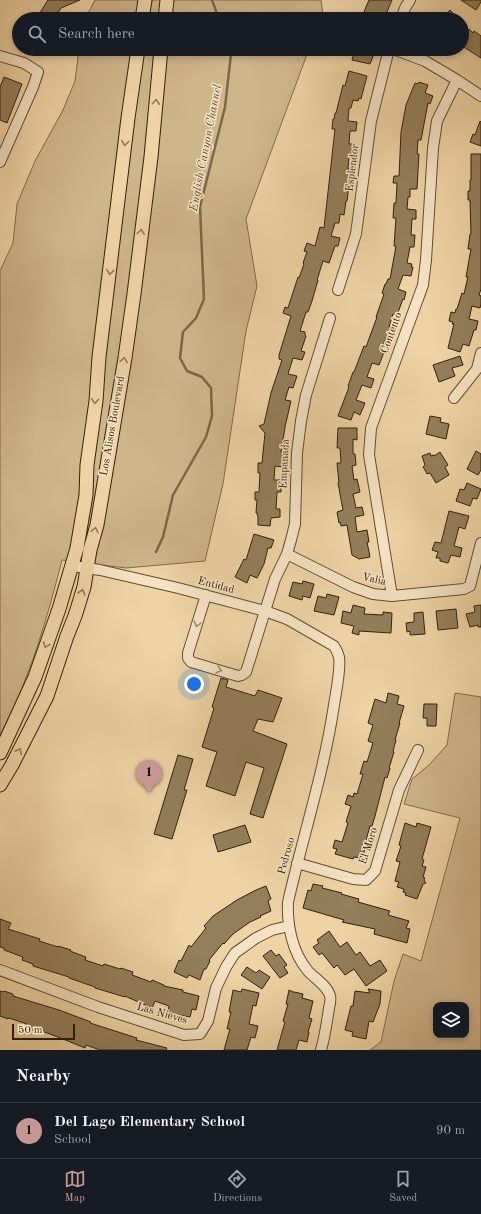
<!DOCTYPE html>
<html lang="en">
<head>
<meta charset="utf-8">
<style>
  body { margin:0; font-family:"Old Standard TT",serif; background:#20242c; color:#f1f3f6 }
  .controls { position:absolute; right:12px; bottom:12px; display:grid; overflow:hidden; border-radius:8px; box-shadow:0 2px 6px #0003 }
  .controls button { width:36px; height:36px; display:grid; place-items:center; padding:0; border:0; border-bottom:1px solid #363941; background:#171b24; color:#f1f3f6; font:20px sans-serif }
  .scale { position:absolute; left:12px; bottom:10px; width:63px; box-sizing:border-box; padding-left:4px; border:2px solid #31210b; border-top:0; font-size:11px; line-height:14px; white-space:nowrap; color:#31210b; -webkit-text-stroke:3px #f5e2c4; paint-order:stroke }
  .you { position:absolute; left:194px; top:684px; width:14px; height:14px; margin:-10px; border:3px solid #fff; border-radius:50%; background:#1a73e8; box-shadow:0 0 0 6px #1a73e833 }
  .badge { display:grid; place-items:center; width:26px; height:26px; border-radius:50%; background:#c59692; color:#111; font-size:13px; font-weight:700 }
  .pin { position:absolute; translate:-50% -33px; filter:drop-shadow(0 1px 2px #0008) }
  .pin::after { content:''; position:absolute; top:21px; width:14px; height:12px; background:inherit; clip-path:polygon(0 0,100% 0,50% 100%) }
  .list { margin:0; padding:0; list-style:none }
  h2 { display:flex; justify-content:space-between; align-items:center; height:52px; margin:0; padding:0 16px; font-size:17px }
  h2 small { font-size:13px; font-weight:400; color:#9ea1a6 }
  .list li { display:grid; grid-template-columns:26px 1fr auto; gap:12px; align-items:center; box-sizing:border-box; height:56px; padding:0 16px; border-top:1px solid #363941 }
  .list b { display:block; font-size:15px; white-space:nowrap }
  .list p { margin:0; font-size:13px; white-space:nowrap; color:#9ea1a6 }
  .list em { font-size:13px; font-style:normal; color:#9ea1a6 }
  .icon { flex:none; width:22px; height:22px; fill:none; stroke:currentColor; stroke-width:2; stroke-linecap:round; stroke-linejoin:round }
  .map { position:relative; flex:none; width:481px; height:1050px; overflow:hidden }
  .search { position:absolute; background:#171b24; box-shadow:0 2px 6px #0003; left:12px; right:12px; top:12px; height:44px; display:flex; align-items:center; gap:10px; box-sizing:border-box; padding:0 14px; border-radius:22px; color:#9ea1a6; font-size:15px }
  .sheet { height:108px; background:#171b24 }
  nav { display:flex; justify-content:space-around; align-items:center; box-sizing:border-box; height:56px; border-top:1px solid #363941; background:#171b24; font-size:11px; color:#9ea1a6 }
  nav a { display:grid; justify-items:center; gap:2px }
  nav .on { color:#c59692 }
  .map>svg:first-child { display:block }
  .green { fill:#cfb58a; stroke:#806b4a; fill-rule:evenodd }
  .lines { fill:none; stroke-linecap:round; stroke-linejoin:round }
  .stream { stroke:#7c6748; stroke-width:2.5 }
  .building { fill:#947e5b; stroke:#31210b }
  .minor-casing { stroke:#604e31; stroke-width:12 }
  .major-casing { stroke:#31210b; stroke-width:15 }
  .minor { stroke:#f5e2c4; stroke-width:10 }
  .major { stroke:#efd3a4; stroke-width:13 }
  .oneway { stroke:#907a58 }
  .oneway2 { stroke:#9d8b71 }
  .labels { text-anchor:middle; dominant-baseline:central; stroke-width:3; stroke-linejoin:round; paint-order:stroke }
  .street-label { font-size:11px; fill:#31210b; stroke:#f5e2c4 }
  .water-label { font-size:12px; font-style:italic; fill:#5d4a2e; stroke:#f5e2c4 }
</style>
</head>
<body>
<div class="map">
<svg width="481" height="1050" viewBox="0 0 481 1050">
  <rect width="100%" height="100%" fill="#efd3a4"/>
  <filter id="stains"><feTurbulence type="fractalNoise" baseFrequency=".005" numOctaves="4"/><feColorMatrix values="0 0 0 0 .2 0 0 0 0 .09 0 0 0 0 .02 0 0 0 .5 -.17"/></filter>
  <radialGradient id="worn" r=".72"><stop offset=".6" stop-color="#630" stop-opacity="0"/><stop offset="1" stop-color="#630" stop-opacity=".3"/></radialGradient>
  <!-- green -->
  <path class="green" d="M 95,0 L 321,0 L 323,15 L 321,19 L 85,19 Z
    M 79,49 L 309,49 L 246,219 L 257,286 L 246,331 L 223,484 L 205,561 L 126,568 L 62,560 C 47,619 29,681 0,735 L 0,271 L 13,243 L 17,204 L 35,161 L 63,110 L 75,81 Z
    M 455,693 L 481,697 L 481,1050 L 370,1050 L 381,1042 L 394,981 L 403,954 L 421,961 L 460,818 L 404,804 L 412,779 L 429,765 L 447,745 ZM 436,1005 L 466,1005 L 466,1035 L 436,1035 Z"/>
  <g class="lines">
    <!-- stream -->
    <path class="stream" d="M 212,0 L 219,19
      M 156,552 L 163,537 L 173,495 L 206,437 L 212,416 L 211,388 L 202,377 L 187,371 L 180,358 L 183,332 L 196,318 L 204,299 L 200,207 L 225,107 L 231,54 L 230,49"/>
  </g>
  <!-- building -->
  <path class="building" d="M 48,0 L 80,0 L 61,8 L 54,19 L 36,19 Z
    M 369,0 L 392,0 L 384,19 L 361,19 Z
    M 461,0 L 481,0 L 481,2 L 476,10 Z
    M 450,10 L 458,19 L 441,19 Z
    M 469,29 L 473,33 L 474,31 L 481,36 L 481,58 L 462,46 L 462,32 L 466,34 Z
    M 355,49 L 376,49 L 370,64 L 352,60 Z
    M 349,71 L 367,76 L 361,99 L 359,98 L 358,101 L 353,100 L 351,108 L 349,108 L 348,121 L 357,122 L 356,131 L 350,131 L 349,144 L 353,144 L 351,156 L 349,156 L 348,169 L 351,169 L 347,201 L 346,201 L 344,215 L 340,214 L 339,223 L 335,223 L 331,236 L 340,238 L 338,246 L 335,246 L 329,263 L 323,261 L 317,280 L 318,280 L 312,301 L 308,312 L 306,312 L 300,331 L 305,332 L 305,335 L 306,336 L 301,351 L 305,352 L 302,360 L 293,358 L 288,374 L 297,376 L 293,388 L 289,387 L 285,400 L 291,401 L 285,427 L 281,453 L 283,453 L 282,467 L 275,466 L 274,480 L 281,480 L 281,492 L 277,492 L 276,509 L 280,509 L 280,517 L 271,518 L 270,526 L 258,525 L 258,517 L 257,513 L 256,513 L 257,500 L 255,500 L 255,492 L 259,492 L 260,473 L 258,473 L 258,463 L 262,463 L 265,433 L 259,426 L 264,424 L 271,393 L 282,360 L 279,359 L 279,355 L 291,316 L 283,313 L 285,307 L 288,308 L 298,277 L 299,278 L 304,264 L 303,263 L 307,252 L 304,251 L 307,243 L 315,246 L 320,227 L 324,228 L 335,129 L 332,129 L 333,119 L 334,119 L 335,113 L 336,113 L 343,85 L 345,86 Z
    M 4,77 L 22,84 L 7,123 L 0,120 L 0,87 Z
    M 419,82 L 428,85 L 425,93 L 433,96 L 430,104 L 428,103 L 421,140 L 418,140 L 417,154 L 419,154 L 417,189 L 410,189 L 410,197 L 408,197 L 407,209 L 416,210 L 416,219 L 412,219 L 411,235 L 415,235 L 414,247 L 410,247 L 407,263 L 412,264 L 411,267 L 413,267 L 411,276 L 403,275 L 398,289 L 406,292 L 404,300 L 403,299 L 397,315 L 393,314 L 389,327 L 393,328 L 389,339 L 386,338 L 381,351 L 384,352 L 379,365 L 372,363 L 367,377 L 374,379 L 371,388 L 362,385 L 356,400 L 365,403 L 360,415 L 354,412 L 351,420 L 338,416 L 349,387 L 348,386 L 353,372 L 354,372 L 364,346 L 366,347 L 377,317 L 376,317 L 384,294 L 382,293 L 385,284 L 386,284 L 388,279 L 390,279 L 396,246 L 394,246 L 396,218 L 393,218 L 394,203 L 396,203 L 397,183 L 393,183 L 394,176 L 399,176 L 401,132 L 406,105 L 415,83 L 418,84 Z
    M 480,121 L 481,122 L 481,146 L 470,142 L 473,134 L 475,135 Z
    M 471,154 L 481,154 L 481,289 L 479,295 L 481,296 L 481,304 L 480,308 L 472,306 L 469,319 L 478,321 L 476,330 L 474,330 L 469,346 L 463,344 L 460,352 L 448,348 L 454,324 L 452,324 L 453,322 L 449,321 L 451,312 L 455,313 L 456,309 L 457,309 L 462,293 L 464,294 L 468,277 L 466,277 L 471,249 L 468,249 L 470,234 L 471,234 L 470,200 L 468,200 L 468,191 L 470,191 L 470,180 L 471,180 Z
    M 460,356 L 463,365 L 452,368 L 455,376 L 439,382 L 433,365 Z
    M 430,416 L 441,418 L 440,422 L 449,424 L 446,439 L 426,434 Z
    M 338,428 L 357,428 L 357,440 L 353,439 L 353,454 L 355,454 L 356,465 L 352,466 L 354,480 L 357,479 L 360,492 L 353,494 L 356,508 L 362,507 L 364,515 L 355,517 L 357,532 L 367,530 L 369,542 L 367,542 L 370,557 L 359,559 L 352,555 L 347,525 L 341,526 L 340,522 L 339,523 L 337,512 L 343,510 L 338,483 L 339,483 L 337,463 L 341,463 L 340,448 L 337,448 Z
    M 476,451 L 481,454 L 481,470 L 478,475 L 467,469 Z
    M 440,452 L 448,465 L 445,467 L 449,475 L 436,483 L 430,473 L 427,474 L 425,470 L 423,467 L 425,465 L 422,456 L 430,453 L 431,456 L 434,455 L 434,456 Z
    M 467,483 L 481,489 L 477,499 L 473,498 L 470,506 L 456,501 L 460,489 L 464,490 Z
    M 449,511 L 469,516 L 465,529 L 459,527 L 454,546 L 462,548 L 460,557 L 451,555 L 448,563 L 440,561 L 440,558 L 436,558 L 438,552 L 432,550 L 435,542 L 441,543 Z
    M 254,534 L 274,540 L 271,548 L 268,548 L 264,564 L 257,578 L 250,575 L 247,583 L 235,577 L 244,559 L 246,560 Z
    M 303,581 L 314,584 L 310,598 L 303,596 L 302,600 L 289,596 L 293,582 L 302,584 Z
    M 327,594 L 339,597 L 334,615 L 314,611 L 318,596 L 326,598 Z
    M 353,605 L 365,608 L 364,614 L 383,615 L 383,612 L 392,613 L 391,633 L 359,631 L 359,635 L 352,633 L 354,626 L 341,623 L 343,611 L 351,613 Z
    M 481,605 L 481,627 L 478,627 L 478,625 L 470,627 L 466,614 L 475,612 L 474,606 Z
    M 456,609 L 458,628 L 438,630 L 436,611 Z
    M 423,612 L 425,634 L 410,635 L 410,631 L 407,632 L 406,623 L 414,622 L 414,613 Z
    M 221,678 L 228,680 L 226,687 L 255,696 L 258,690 L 282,698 L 273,722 L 258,719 L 253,731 L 287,744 L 263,818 L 250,814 L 264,768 L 246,762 L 235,796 L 206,786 L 217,752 L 202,747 L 214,708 L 212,707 Z
    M 388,693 L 399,696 L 397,704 L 404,706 L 399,723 L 400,723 L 395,740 L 396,740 L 393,751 L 394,752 L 389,768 L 390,768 L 387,778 L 385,777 L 375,816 L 372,826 L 370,826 L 364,848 L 365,849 L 362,858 L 354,857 L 353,859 L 335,854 L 337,849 L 333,848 L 335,840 L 342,842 L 348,823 L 346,822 L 351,806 L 345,804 L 348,795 L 353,797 L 354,793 L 357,794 L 363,774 L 360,774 L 364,761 L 367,762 L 373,743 L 368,741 L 373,725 L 368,723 L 375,699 L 386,703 Z
    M 424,704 L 437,704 L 436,726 L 427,726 L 427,718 L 423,718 Z
    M 178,755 L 193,759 L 184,790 L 187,790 L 172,839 L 154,834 Z
    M 405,823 L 416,827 L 417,823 L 431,827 L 422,859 L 424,860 L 422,866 L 426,867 L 423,877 L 425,878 L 424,880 L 426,883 L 423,884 L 417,899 L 405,895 L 406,893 L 403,892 L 404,889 L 397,887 L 399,882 L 395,881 L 400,862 L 396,861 L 401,846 L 399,845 Z
    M 245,825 L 251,842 L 218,852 L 213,835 Z
    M 313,884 L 323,886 L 322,888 L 342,893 L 341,894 L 359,899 L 358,902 L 390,911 L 388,915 L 409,921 L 406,928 L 410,929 L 407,943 L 374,934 L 375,929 L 342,922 L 344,920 L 303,908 L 308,890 L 311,891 Z
    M 266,886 L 271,899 L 268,901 L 271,911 L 260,916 L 261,917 L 250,922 L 233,934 L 224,944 L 223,943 L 209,960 L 210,961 L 206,969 L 204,969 L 200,980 L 189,975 L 187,978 L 174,972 L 179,960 L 181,961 L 189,945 L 191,947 L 206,928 L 204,926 L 213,916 L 237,900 L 256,890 Z
    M 0,919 L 11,923 L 8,929 L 40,939 L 39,941 L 58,947 L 58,946 L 71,950 L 70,951 L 86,957 L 85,960 L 103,966 L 104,964 L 120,969 L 121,968 L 133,972 L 132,975 L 151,982 L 152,980 L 164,985 L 164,986 L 183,990 L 183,992 L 199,996 L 196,1010 L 192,1009 L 190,1017 L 168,1013 L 169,1006 L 155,1001 L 152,1008 L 125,996 L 125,997 L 95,988 L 95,987 L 69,978 L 69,977 L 33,966 L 33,964 L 22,960 L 23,957 L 4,950 L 4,948 L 0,947 Z
    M 329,931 L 340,947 L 347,942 L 356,955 L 360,952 L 370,966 L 380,960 L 387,971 L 366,986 L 354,969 L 345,975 L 337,965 L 334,968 L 322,953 L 319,955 L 313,947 L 319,943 L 317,940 Z
    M 271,950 L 276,956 L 279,954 L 287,965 L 284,967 L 288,973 L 280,978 L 263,956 Z
    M 247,967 L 256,973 L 259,970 L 270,977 L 262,989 L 241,975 Z
    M 242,989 L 259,993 L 256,1006 L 253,1005 L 249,1024 L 258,1026 L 255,1038 L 251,1037 L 247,1050 L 224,1050 L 230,1029 L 227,1029 L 231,1012 L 229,1012 L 233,990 L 241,992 Z
    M 368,989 L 381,991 L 380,1004 L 373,1022 L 369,1021 L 366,1039 L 352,1036 L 353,1032 L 345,1030 L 351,1006 L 353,1006 L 355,991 L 370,993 Z
    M 289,990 L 293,992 L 294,992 L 303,994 L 302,998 L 313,1001 L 309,1018 L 312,1019 L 308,1032 L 309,1032 L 307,1042 L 299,1040 L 296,1050 L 277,1050 L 285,1022 L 283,1021 L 288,1004 L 286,1004 Z
    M 0,991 L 3,992 L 4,991 L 13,994 L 13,996 L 59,1010 L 91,1022 L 90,1023 L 137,1038 L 136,1040 L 167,1048 L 166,1050 L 100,1050 L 86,1045 L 85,1048 L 58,1037 L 39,1030 L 38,1032 L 26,1027 L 27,1024 L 9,1018 L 8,1019 L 0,1016 Z"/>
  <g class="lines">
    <defs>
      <path id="minor" d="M 401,19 L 405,8 L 410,0
        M 393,49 L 425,61 L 457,80 L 481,96
        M 0,56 L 24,63 L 38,72 L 33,87 L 0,162
        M 338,290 L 356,234 L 371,121 L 389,49
        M 454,398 L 477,369 L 481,353
        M 287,554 L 353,587 L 373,594 L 392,596 L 464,589 L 470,586 L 481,543
        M 73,566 L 100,570 L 178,588 L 265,611 L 287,619 L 334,646 C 336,649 338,653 339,657 C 341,669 336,692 334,705 C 324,772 303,836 288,902 C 287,925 292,952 308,971 C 314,978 328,986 330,996 C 331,999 330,1004 329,1008 C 327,1022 325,1036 321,1050
        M 206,595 L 188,653 L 188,658 L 191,662 L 238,676 L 242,675 L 246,672 L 275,579 L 287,554 L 291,540 L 295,524 L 297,453 L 301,421 L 306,395 L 330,318
        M 392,596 L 369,455 L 371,428 L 423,285 L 426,260 L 433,148 L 437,121 L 457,80
        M 297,863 L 353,879 L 366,880 L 375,871 L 399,790 L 418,750
        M 0,970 L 98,1007 L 184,1035 L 200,1034 L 208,1021 L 216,988 L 226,967 L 235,953 L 256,938 L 272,930 L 289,926"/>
      <path id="major" d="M 142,19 L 145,0
        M 165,19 L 167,0
        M 0,753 L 35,677 L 59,609 L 77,548 L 86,495 L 87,465 L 96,401 L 99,357 L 128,118 L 138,49
        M 0,785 L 12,765 L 47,696 L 67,636 L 75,616 L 84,587 L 90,550 L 97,525 L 125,358 L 134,294 L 151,157 L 161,49"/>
    </defs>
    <!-- minor casing -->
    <use href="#minor" class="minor-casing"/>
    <!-- major casing -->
    <use href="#major" class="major-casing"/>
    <!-- minor -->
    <use href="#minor" class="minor"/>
    <!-- major -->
    <use href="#major" class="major"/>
  </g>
  <!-- one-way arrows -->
  <defs><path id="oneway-chevron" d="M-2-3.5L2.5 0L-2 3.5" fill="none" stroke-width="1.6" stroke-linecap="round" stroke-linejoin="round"/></defs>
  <g class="oneway">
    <use href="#oneway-chevron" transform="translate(156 102) rotate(-85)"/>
    <use href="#oneway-chevron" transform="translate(125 143) rotate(97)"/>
    <use href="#oneway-chevron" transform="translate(141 232) rotate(-83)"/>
    <use href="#oneway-chevron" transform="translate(110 272) rotate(96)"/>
    <use href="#oneway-chevron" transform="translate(124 360) rotate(-81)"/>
    <use href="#oneway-chevron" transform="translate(95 401) rotate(96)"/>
    <use href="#oneway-chevron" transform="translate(95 530) rotate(-77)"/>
    <use href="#oneway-chevron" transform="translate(82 592) rotate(-74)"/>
    <use href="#oneway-chevron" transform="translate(46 645) rotate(110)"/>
    <use href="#oneway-chevron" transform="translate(19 751) rotate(-64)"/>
  </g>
  <g class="oneway2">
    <use href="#oneway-chevron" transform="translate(197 624) rotate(107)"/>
    <use href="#oneway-chevron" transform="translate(219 670) rotate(16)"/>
  </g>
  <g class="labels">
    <!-- street labels -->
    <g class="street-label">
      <text transform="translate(353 168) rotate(-83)">Esplendor</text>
      <text transform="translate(392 333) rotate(-70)">Contento</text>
      <text transform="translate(113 426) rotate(-80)">Los Alisos Boulevard</text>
      <text transform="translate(285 464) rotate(-87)">Empanada</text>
      <text transform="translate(374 580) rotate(13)">Valia</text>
      <text transform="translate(216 586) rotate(15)">Entidad</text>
      <text transform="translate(369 846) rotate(-72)">El Moro</text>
      <text transform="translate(287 856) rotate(-75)">Pedroso</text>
      <text transform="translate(162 1014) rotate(16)">Las Nieves</text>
    </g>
    <!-- water labels -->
    <g class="water-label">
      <text transform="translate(206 148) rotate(-79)">English Canyon Channel</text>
    </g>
  </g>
  <rect width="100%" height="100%" filter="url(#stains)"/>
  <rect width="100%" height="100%" fill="url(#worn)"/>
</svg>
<div class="controls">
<button><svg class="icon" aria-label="layers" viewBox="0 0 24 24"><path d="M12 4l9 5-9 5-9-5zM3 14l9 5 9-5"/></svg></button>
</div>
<div class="scale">50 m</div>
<div class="you"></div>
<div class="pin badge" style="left:149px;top:793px">1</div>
<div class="search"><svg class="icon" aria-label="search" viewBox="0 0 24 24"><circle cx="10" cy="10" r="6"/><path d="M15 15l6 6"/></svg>Search here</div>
</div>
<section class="sheet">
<h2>Nearby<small></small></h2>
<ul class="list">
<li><span class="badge">1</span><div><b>Del Lago Elementary School</b><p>School</p></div><em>90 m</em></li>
</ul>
</section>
<nav>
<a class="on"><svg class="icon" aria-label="map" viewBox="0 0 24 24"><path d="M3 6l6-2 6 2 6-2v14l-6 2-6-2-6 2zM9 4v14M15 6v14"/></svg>Map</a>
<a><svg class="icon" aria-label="directions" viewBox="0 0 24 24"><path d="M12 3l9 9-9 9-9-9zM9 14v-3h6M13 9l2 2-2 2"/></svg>Directions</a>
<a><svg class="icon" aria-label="saved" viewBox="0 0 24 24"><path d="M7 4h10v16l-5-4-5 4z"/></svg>Saved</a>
</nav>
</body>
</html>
